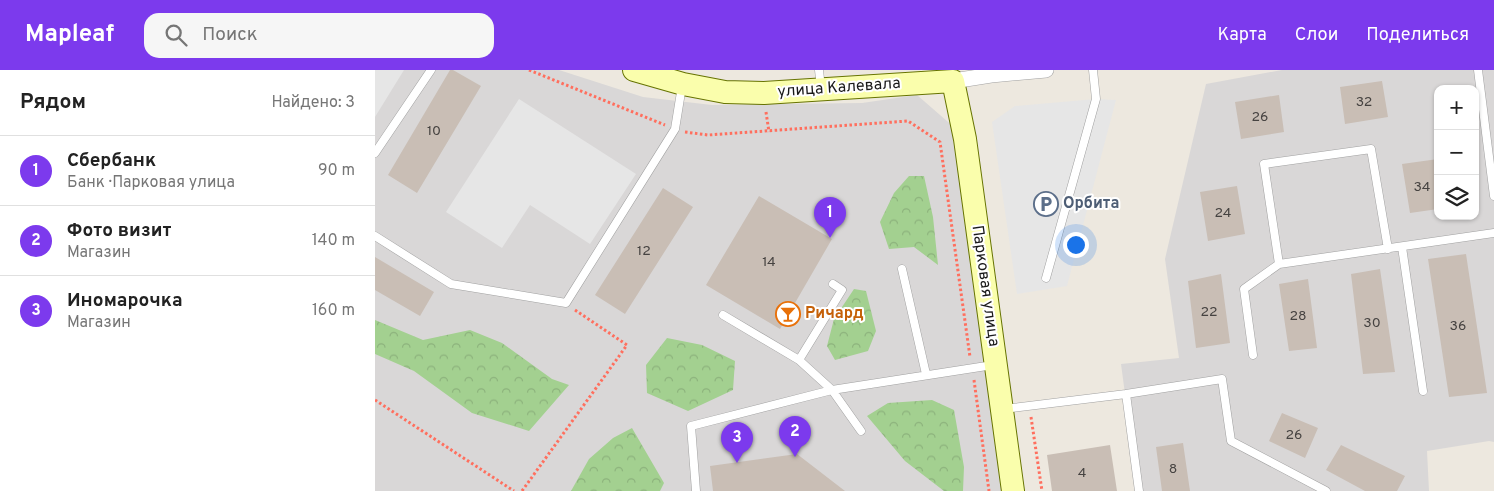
<!DOCTYPE html>
<html lang="ru">
<head>
<meta charset="utf-8">
<style>
  body { margin:0; font-family:Overpass,sans-serif; background:#f6f6f6; color:#222 }
  .controls { position:absolute; right:15px; top:15px; display:grid; overflow:hidden; border-radius:10px; box-shadow:0 1px 4px #0004 }
  .controls button { width:45px; height:45px; display:grid; place-items:center; padding:0; border:0; border-bottom:1px solid #e0e0e0; background:#fff; color:#222; font:25px sans-serif }
  .you { position:absolute; left:700px; top:174px; width:18px; height:18px; margin:-12px; border:4px solid #fff; border-radius:50%; background:#1a73e8; box-shadow:0 0 0 8px #1a73e833 }
  .badge { display:grid; place-items:center; width:32px; height:32px; border-radius:50%; background:#7c3aed; color:#fff; font-size:16px; font-weight:700 }
  .pin { position:absolute; translate:-50% -41px; filter:drop-shadow(0 1px 2px #0008) }
  .pin::after { content:''; position:absolute; top:26px; width:18px; height:15px; background:inherit; clip-path:polygon(0 0,100% 0,50% 100%) }
  .list { margin:0; padding:0; list-style:none }
  h2 { display:flex; justify-content:space-between; align-items:center; height:65px; margin:0; padding:0 20px; font-size:21px }
  h2 small { font-size:16px; font-weight:400; color:#767676 }
  .list li { display:grid; grid-template-columns:32px 1fr auto; gap:15px; align-items:center; box-sizing:border-box; height:70px; padding:0 20px; border-top:1px solid #e0e0e0 }
  .list b { display:block; font-size:19px; white-space:nowrap }
  .list p { margin:0; font-size:16px; white-space:nowrap; color:#767676 }
  .list em { font-size:16px; font-style:normal; color:#767676 }
  .icon { flex:none; width:28px; height:28px; fill:none; stroke:currentColor; stroke-width:2; stroke-linecap:round; stroke-linejoin:round }
  .map { position:relative; flex:none; width:1119px; height:421px; overflow:hidden }
  header { display:flex; align-items:center; gap:30px; box-sizing:border-box; height:70px; padding:0 25px; background:#7c3aed; color:#fff }
  header strong { font-size:24px }
  nav { display:flex; gap:28px; margin-inline-start:auto; font-size:18px }
  .search { width:350px; height:45px; background:#f6f6f6; display:flex; align-items:center; gap:12px; box-sizing:border-box; padding:0 18px; border-radius:15px; color:#767676; font-size:19px }
  main { display:flex }
  aside { flex:1; background:#fff }
  .map>svg:first-child { display:block }
  .residential { fill:#d9d7d7; fill-rule:evenodd }
  .forest { fill:url(#forest-crowns) }
  .parking { fill:#e6e6e6 }
  .building { fill:#c9beb5 }
  .lines { fill:none; stroke-linecap:round; stroke-linejoin:round }
  .lane-casing { stroke:#a1a1a1; stroke-width:9 }
  .street-casing { stroke:#a1a1a1; stroke-width:16 }
  .secondary-casing { stroke:#667300; stroke-width:24 }
  .path { stroke:#ff6f5e; stroke-width:3; stroke-dasharray:2.5 2.5; stroke-linecap:butt }
  .lane { stroke:#fff; stroke-width:8 }
  .street { stroke:#fff; stroke-width:15 }
  .secondary { stroke:#fafeac; stroke-width:22 }
  .labels { text-anchor:middle; dominant-baseline:central; stroke-width:4; stroke-linejoin:round; paint-order:stroke }
  .number-label { font-size:14px; fill:#464341 }
  .street-label { font-size:16px; fill:#1a1a1a; stroke:#fff }
  .service-label { font-size:16px; font-weight:bold; fill:#4e5e75; stroke:#fff; text-anchor:start }
  .food-label { font-size:16px; font-weight:bold; fill:#c56008; stroke:#fff; text-anchor:start }
</style>
</head>
<body>
<header>
<strong>Mapleaf</strong>
<div class="search"><svg class="icon" aria-label="search" viewBox="0 0 24 24"><circle cx="10" cy="10" r="6"/><path d="M15 15l6 6"/></svg>Поиск</div>
<nav><a>Карта</a><a>Слои</a><a>Поделиться</a></nav>
</header>
<main>
<aside>
<h2>Рядом<small>Найдено: 3</small></h2>
<ul class="list">
<li><span class="badge">1</span><div><b>Сбербанк</b><p>Банк · Парковая улица</p></div><em>90 m</em></li>
<li><span class="badge">2</span><div><b>Фото визит</b><p>Магазин</p></div><em>140 m</em></li>
<li><span class="badge">3</span><div><b>Иномарочка</b><p>Магазин</p></div><em>160 m</em></li>
</ul>
</aside>
<div class="map">
<svg width="1119" height="421" viewBox="0 0 1119 421">
  <defs>
    <pattern id="forest-crowns" width="20" height="18" patternUnits="userSpaceOnUse" patternTransform="scale(1.25)"><rect width="20" height="18" fill="#a3d090"/><path d="M2 6a3 3 0 1 1 6 0M12 15a3 3 0 1 1 6 0" fill="none" stroke="#8cb27c"/></pattern>
  </defs>
  <rect width="100%" height="100%" fill="#ede8df"/>
  <!-- residential -->
  <path class="residential" d="M 0,0 L 184,0 L 268,27 L 337,35 L 487,33 L 542,25 L 580,58 L 629,421 L 0,421 Z
    M 907,0 L 1119,0 L 1119,372 L 1114,371 L 1052,381 L 1054,421 L 763,421 L 746,294 L 804,288 L 790,189 L 831,14 ZM 1063,19 L 1100,19 L 1100,146 L 1063,146 Z"/>
  <!-- forest -->
  <path class="forest" d="M 534,106 L 549,106 L 558,147 L 563,195 L 539,177 L 514,179 L 505,152 L 519,123 Z
    M 479,219 L 491,221 L 501,261 L 493,281 L 460,290 L 452,276 L 459,249 Z
    M 0,250 L 48,270 L 95,260 L 127,273 L 177,309 L 194,315 L 154,361 L 97,343 L 39,301 L 0,284 Z
    M 292,268 L 327,275 L 360,291 L 358,320 L 313,341 L 272,323 L 271,295 Z
    M 557,330 L 579,340 L 589,397 L 588,421 L 569,421 L 530,391 L 492,346 L 513,333 Z
    M 257,358 L 289,413 L 285,421 L 196,421 L 214,389 L 238,368 Z"/>
  <!-- parking -->
  <path class="parking" d="M 0,0 L 29,0 L 0,47 Z
    M 144,29 L 261,104 L 215,174 L 155,135 L 127,178 L 71,142 Z
    M 721,29 L 741,30 L 692,216 L 642,224 L 617,52 L 640,36 Z"/>
  <!-- building -->
  <path class="building" d="M 75,0 L 78,0 L 106,16 L 42,123 L 13,105 Z
    M 1007,11 L 1013,47 L 970,54 L 965,17 Z
    M 904,25 L 909,62 L 866,69 L 860,32 Z
    M 1063,89 L 1063,139 L 1035,143 L 1027,94 Z
    M 862,116 L 870,164 L 833,171 L 825,122 Z
    M 288,118 L 318,137 L 250,244 L 220,225 Z
    M 384,126 L 457,169 L 405,259 L 331,215 Z
    M 1091,184 L 1112,323 L 1074,327 L 1053,189 Z
    M 0,187 L 59,222 L 45,246 L 0,220 Z
    M 1005,199 L 1020,302 L 988,304 L 976,204 Z
    M 846,204 L 855,273 L 821,278 L 813,211 Z
    M 933,209 L 942,278 L 914,281 L 904,214 Z
    M 907,343 L 943,358 L 930,388 L 894,371 Z
    M 808,373 L 815,421 L 787,421 L 781,377 Z
    M 735,375 L 742,421 L 677,421 L 672,385 Z
    M 966,375 L 1030,406 L 1022,421 L 990,421 L 951,400 Z
    M 422,384 L 470,421 L 338,421 L 335,396 Z"/>
  <g class="lines">
    <defs>
      <path id="lane" d="M 444,0 L 446,18
        M 1103,0 L 1119,126
        M 0,83 L 56,0
        M 0,166 L 76,214 L 191,233 L 300,59 L 307,16
        M 1027,177 L 1048,321
        M 1013,179 L 996,79 L 889,94 L 904,194 L 1119,163
        M 527,199 L 551,304
        M 671,208 L 721,29 L 718,0
        M 348,245 L 424,290 L 457,320 L 486,361
        M 878,285 L 869,219 L 904,194
        M 424,290 L 467,220 L 458,214
        M 751,324 L 847,309 L 856,371 L 951,421
        M 629,339 L 751,324 L 764,421
        M 321,421 L 316,356 L 457,320 L 618,295"/>
      <path id="street" d="M 578,11 L 616,5 L 671,0"/>
      <path id="secondary" d="M 259,0 L 308,14 L 350,22 L 389,23 L 578,11 L 590,69 L 638,421"/>
    </defs>
    <!-- lane casing -->
    <use href="#lane" class="lane-casing"/>
    <!-- street casing -->
    <use href="#street" class="street-casing"/>
    <!-- secondary casing -->
    <use href="#secondary" class="secondary-casing"/>
    <!-- path -->
    <path class="path" d="M 154,0 L 290,55
      M 391,42 L 394,62
      M 310,62 L 333,65 L 533,51 L 565,72 L 595,287
      M 599,310 L 614,421
      M 0,330 L 139,421
      M 656,347 L 667,421
      M 147,421 L 252,275 L 200,240"/>
    <!-- lane -->
    <use href="#lane" class="lane"/>
    <!-- street -->
    <use href="#street" class="street"/>
    <!-- secondary -->
    <use href="#secondary" class="secondary"/>
  </g>
  <!-- icons -->
  <defs>
    <symbol id="parking-ring" viewBox="-11 -11 22 22"><circle r="9.5" fill="#fff" stroke="#5c6f8a" stroke-width="1.5"/><path d="M-3.5-5.5H1a3.5 3.5 0 0 1 0 7H-1V5.5H-3.5ZM-1-3.4V-.6H.8a1.4 1.4 0 0 0 0-2.8Z" fill="#5c6f8a"/></symbol>
    <symbol id="bar-ring" viewBox="-11 -11 22 22"><circle r="9.5" fill="#fff" stroke="#e8710a" stroke-width="1.5"/><path d="M-6-5H6L.8 .8V4.5H3.5V6h-7V4.5H-.8V.8Z" fill="#e8710a"/></symbol>
  </defs>
  <g fill-rule="evenodd">
    <use href="#parking-ring" x="657" y="120" width="28" height="28"/>
    <use href="#bar-ring" x="399" y="230" width="28" height="28"/>
  </g>
  <g class="labels">
    <!-- number labels -->
    <g class="number-label">
      <text x="989" y="32">32</text>
      <text x="885" y="47">26</text>
      <text x="59" y="61">10</text>
      <text x="1047" y="117">34</text>
      <text x="848" y="143">24</text>
      <text x="269" y="181">12</text>
      <text x="394" y="192">14</text>
      <text x="834" y="242">22</text>
      <text x="923" y="246">28</text>
      <text x="997" y="253">30</text>
      <text x="1083" y="256">36</text>
      <text x="919" y="365">26</text>
      <text x="798" y="399">8</text>
      <text x="707" y="403">4</text>
    </g>
    <!-- street labels -->
    <g class="street-label">
      <text transform="translate(464 18) rotate(-4)">улица Калевала</text>
      <text transform="translate(610 216) rotate(82)">Парковая улица</text>
    </g>
    <!-- service labels -->
    <g class="service-label">
      <text x="688" y="134">Орбита</text>
    </g>
    <!-- food labels -->
    <g class="food-label">
      <text x="430" y="244">Ричард</text>
    </g>
  </g>
</svg>
<div class="controls">
<button>+</button>
<button>−</button>
<button><svg class="icon" aria-label="layers" viewBox="0 0 24 24"><path d="M12 4l9 5-9 5-9-5zM3 14l9 5 9-5"/></svg></button>
</div>
<div class="you"></div>
<div class="pin badge" style="left:455px;top:168px">1</div>
<div class="pin badge" style="left:420px;top:387px">2</div>
<div class="pin badge" style="left:362px;top:393px">3</div>
</div>
</main>
</body>
</html>
